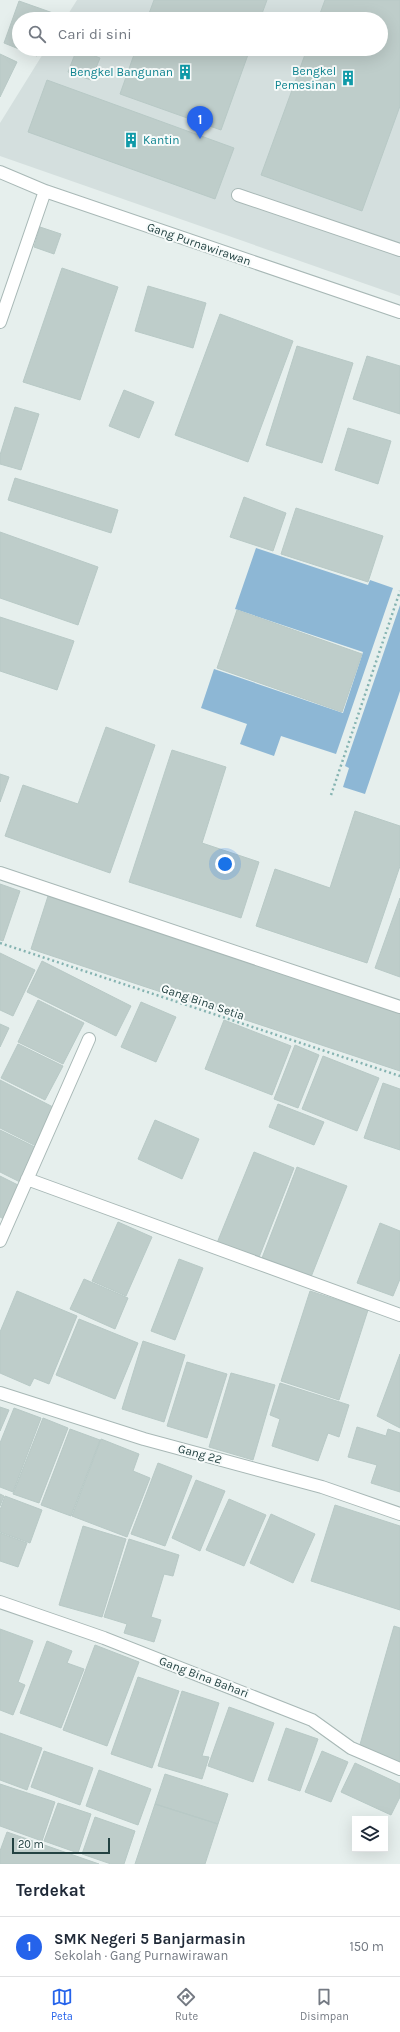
<!DOCTYPE html>
<html lang="id">
<head>
<meta charset="utf-8">
<style>
  body { margin:0; font-family:Karla,sans-serif; background:#f6f6f7; color:#1f2937 }
  .controls { position:absolute; right:12px; bottom:12px; display:grid; overflow:hidden; border-radius:0px; box-shadow:0 4px 16px #0002 }
  .controls button { width:36px; height:36px; display:grid; place-items:center; padding:0; border:0; border-bottom:1px solid #e0e1e3; background:#fff; color:#1f2937; font:20px sans-serif }
  .scale { position:absolute; left:12px; bottom:10px; width:98px; box-sizing:border-box; padding-left:4px; border:2px solid #234242; border-top:0; font-size:11px; line-height:14px; white-space:nowrap; color:#234242; -webkit-text-stroke:3px #f7fbfa; paint-order:stroke }
  .you { position:absolute; left:225px; top:864px; width:14px; height:14px; margin:-10px; border:3px solid #fff; border-radius:50%; background:#1a73e8; box-shadow:0 0 0 6px #1a73e833 }
  .badge { display:grid; place-items:center; width:26px; height:26px; border-radius:50%; background:#2563eb; color:#fff; font-size:13px; font-weight:700 }
  .pin { position:absolute; translate:-50% -33px; filter:drop-shadow(0 1px 2px #0008) }
  .pin::after { content:''; position:absolute; top:21px; width:14px; height:12px; background:inherit; clip-path:polygon(0 0,100% 0,50% 100%) }
  .list { margin:0; padding:0; list-style:none }
  h2 { display:flex; justify-content:space-between; align-items:center; height:52px; margin:0; padding:0 16px; font-size:17px }
  h2 small { font-size:13px; font-weight:400; color:#747a83 }
  .list li { display:grid; grid-template-columns:26px 1fr auto; gap:12px; align-items:center; box-sizing:border-box; height:60px; padding:0 16px; border-top:1px solid #e0e1e3 }
  .list b { display:block; font-size:15px; white-space:nowrap }
  .list p { margin:0; font-size:13px; white-space:nowrap; color:#747a83 }
  .list em { font-size:13px; font-style:normal; color:#747a83 }
  .icon { flex:none; width:22px; height:22px; fill:none; stroke:currentColor; stroke-width:2; stroke-linecap:round; stroke-linejoin:round }
  .map { position:relative; flex:none; width:400px; height:1864px; overflow:hidden }
  .search { position:absolute; background:#fff; box-shadow:0 4px 16px #0002; left:12px; right:12px; top:12px; height:44px; display:flex; align-items:center; gap:10px; box-sizing:border-box; padding:0 14px; border-radius:22px; color:#747a83; font-size:15px }
  .sheet { height:112px; background:#fff }
  nav { display:flex; justify-content:space-around; align-items:center; box-sizing:border-box; height:56px; border-top:1px solid #e0e1e3; background:#fff; font-size:11px; color:#747a83 }
  nav a { display:grid; justify-items:center; gap:2px }
  nav .on { color:#2563eb }
  .map>svg:first-child { display:block }
  .built { fill:#d4dfde }
  .water { fill:#8db7d5 }
  .building { fill:#becdca; stroke:#b8c9c6 }
  .lines { fill:none; stroke-linecap:round; stroke-linejoin:round }
  .minor-casing { stroke:#a8b8b6; stroke-width:14 }
  .path { stroke:#85b3b1; stroke-width:2.5; stroke-dasharray:2 3; stroke-linecap:butt }
  .minor { stroke:#fff; stroke-width:12 }
  .labels { text-anchor:middle; dominant-baseline:central; stroke-width:4; stroke-linejoin:round; paint-order:stroke }
  .culture-label { font-size:12px; fill:#0d838f; stroke:#f7fbfa; text-anchor:end }
  .street-label { font-size:12px; fill:#234242; stroke:#f7fbfa }
</style>
</head>
<body>
<div class="map">
<svg width="400" height="1864" viewBox="0 0 400 1864">
  <rect width="100%" height="100%" fill="#e6efed"/>
  <!-- built -->
  <path class="built" d="M 77,0 L 400,0 L 400,296 L 0,156 L 0,123 L 46,49 L 381,49 L 381,19 L 65,19 Z"/>
  <!-- water -->
  <path class="water" d="M 256,548 L 368,585 L 370,580 L 393,588 L 336,754 L 281,736 L 274,756 L 240,744 L 247,724 L 201,708 L 214,669 L 343,713 L 363,652 L 235,609 Z
    M 400,605 L 400,691 L 365,794 L 343,787 L 349,768 L 345,766 Z"/>
  <!-- building -->
  <path class="building" d="M 154,0 L 267,0 L 260,19 L 147,19 Z
    M 325,0 L 400,0 L 400,106 L 362,211 L 261,175 L 307,49 L 381,49 L 381,19 L 318,19 Z
    M 19,1 L 53,13 L 50,19 L 19,19 L 19,49 L 4,43 Z
    M 20,49 L 40,49 L 37,56 Z
    M 77,49 L 100,58 L 91,80 L 68,72 Z
    M 84,49 L 100,49 L 98,55 Z
    M 136,49 L 250,49 L 221,130 L 120,94 Z
    M 0,54 L 17,62 L 0,97 Z
    M 47,80 L 234,148 L 215,199 L 28,132 Z
    M 40,227 L 61,234 L 54,254 L 34,247 Z
    M 62,268 L 118,287 L 80,400 L 23,382 Z
    M 148,286 L 206,303 L 193,348 L 135,331 Z
    M 220,314 L 293,341 L 248,462 L 175,435 Z
    M 297,346 L 353,363 L 322,463 L 266,445 Z
    M 367,356 L 400,366 L 400,414 L 353,399 Z
    M 124,390 L 154,402 L 139,438 L 109,426 Z
    M 15,407 L 39,414 L 21,470 L 0,464 L 0,455 Z
    M 348,428 L 391,441 L 378,484 L 335,470 Z
    M 15,478 L 118,510 L 111,533 L 8,500 Z
    M 244,497 L 286,513 L 273,551 L 230,537 Z
    M 296,508 L 383,536 L 368,582 L 281,554 Z
    M 0,532 L 98,567 L 78,625 L 0,598 Z
    M 237,610 L 362,654 L 342,712 L 217,668 Z
    M 0,617 L 74,641 L 57,690 L 0,671 Z
    M 106,727 L 155,745 L 110,873 L 5,836 L 23,785 L 78,804 Z
    M 172,750 L 226,767 L 202,843 L 259,862 L 241,918 L 129,882 Z
    M 0,774 L 9,777 L 0,802 Z
    M 355,811 L 400,826 L 400,866 L 367,963 L 256,926 L 275,869 L 330,888 Z
    M 0,884 L 20,891 L 3,941 L 0,940 Z
    M 49,893 L 400,1010 L 400,1071 L 31,949 Z
    M 400,898 L 400,977 L 375,968 Z
    M 0,953 L 35,970 L 13,1016 L 0,1010 Z
    M 42,961 L 131,1006 L 116,1036 L 27,992 Z
    M 38,1000 L 84,1023 L 63,1064 L 18,1042 Z
    M 141,1002 L 176,1017 L 156,1062 L 121,1047 Z
    M 224,1020 L 291,1046 L 272,1095 L 205,1069 Z
    M 0,1024 L 9,1028 L 0,1047 Z
    M 18,1044 L 63,1066 L 45,1100 L 1,1078 Z
    M 295,1045 L 319,1055 L 298,1108 L 274,1099 Z
    M 323,1056 L 379,1078 L 357,1131 L 302,1109 Z
    M 0,1080 L 55,1108 L 36,1146 L 0,1128 Z
    M 383,1083 L 400,1089 L 400,1150 L 364,1138 Z
    M 278,1104 L 324,1122 L 314,1145 L 269,1127 Z
    M 155,1120 L 199,1139 L 182,1179 L 138,1159 Z
    M 0,1130 L 39,1149 L 22,1183 L 0,1172 Z
    M 254,1152 L 294,1168 L 258,1260 L 217,1243 Z
    M 297,1167 L 347,1186 L 311,1277 L 262,1258 Z
    M 0,1176 L 20,1186 L 4,1219 L 0,1217 Z
    M 118,1222 L 152,1237 L 126,1296 L 92,1281 Z
    M 380,1223 L 400,1231 L 400,1279 L 393,1296 L 357,1283 Z
    M 179,1259 L 203,1268 L 175,1340 L 151,1331 Z
    M 84,1279 L 128,1298 L 115,1329 L 70,1309 Z
    M 17,1291 L 77,1316 L 49,1384 L 34,1378 L 30,1386 L 0,1373 L 0,1332 Z
    M 310,1291 L 368,1310 L 339,1400 L 281,1381 Z
    M 79,1319 L 138,1343 L 115,1399 L 56,1375 Z
    M 143,1341 L 185,1355 L 164,1422 L 122,1409 Z
    M 400,1354 L 400,1428 L 377,1416 Z
    M 187,1362 L 227,1374 L 207,1438 L 167,1426 Z
    M 231,1373 L 275,1385 L 253,1460 L 209,1447 Z
    M 280,1383 L 349,1405 L 339,1437 L 328,1433 L 318,1461 L 272,1446 L 280,1419 L 270,1415 Z
    M 0,1407 L 9,1410 L 0,1431 Z
    M 14,1408 L 41,1418 L 13,1492 L 0,1487 L 0,1443 Z
    M 43,1418 L 68,1428 L 39,1503 L 13,1494 Z
    M 357,1427 L 386,1436 L 388,1429 L 400,1433 L 400,1492 L 371,1483 L 377,1465 L 348,1457 Z
    M 70,1429 L 100,1440 L 71,1516 L 41,1505 Z
    M 101,1439 L 139,1454 L 133,1471 L 150,1478 L 127,1537 L 72,1516 Z
    M 158,1463 L 192,1476 L 165,1546 L 131,1534 Z
    M 196,1480 L 225,1491 L 200,1551 L 172,1538 Z
    M 0,1494 L 4,1496 L 0,1506 Z
    M 5,1496 L 42,1510 L 30,1543 L 0,1532 L 0,1510 Z
    M 229,1499 L 266,1515 L 244,1566 L 206,1550 Z
    M 335,1505 L 400,1526 L 400,1610 L 311,1581 Z
    M 271,1514 L 315,1534 L 293,1583 L 250,1563 Z
    M 83,1526 L 126,1539 L 102,1617 L 59,1605 Z
    M 0,1533 L 27,1543 L 18,1567 L 0,1561 Z
    M 129,1539 L 179,1555 L 173,1576 L 164,1574 L 151,1617 L 161,1620 L 154,1642 L 124,1633 L 127,1624 L 104,1617 Z
    M 394,1626 L 400,1628 L 400,1765 L 359,1748 Z
    M 0,1629 L 33,1641 L 18,1682 L 25,1685 L 13,1715 L 0,1710 Z
    M 47,1641 L 72,1651 L 67,1663 L 84,1669 L 61,1728 L 20,1713 Z
    M 95,1645 L 139,1662 L 107,1746 L 63,1730 Z
    M 138,1677 L 179,1691 L 152,1768 L 111,1754 Z
    M 182,1691 L 219,1703 L 202,1756 L 209,1757 L 202,1779 L 158,1766 Z
    M 229,1707 L 274,1723 L 253,1782 L 208,1766 Z
    M 286,1728 L 318,1739 L 300,1791 L 268,1780 Z
    M 0,1733 L 42,1748 L 27,1790 L 0,1780 Z
    M 44,1751 L 93,1768 L 80,1805 L 31,1787 Z
    M 322,1751 L 348,1762 L 331,1802 L 305,1792 Z
    M 355,1763 L 400,1784 L 400,1797 L 391,1815 L 341,1792 Z
    M 99,1770 L 151,1789 L 138,1825 L 86,1806 Z
    M 165,1774 L 228,1794 L 218,1824 L 155,1804 Z
    M 0,1784 L 55,1802 L 42,1841 L 0,1826 Z
    M 58,1803 L 91,1814 L 78,1853 L 44,1841 Z
    M 155,1804 L 218,1824 L 205,1864 L 135,1864 Z
    M 95,1817 L 135,1831 L 124,1864 L 111,1864 L 82,1854 Z
    M 7,1832 L 99,1864 L 0,1864 L 0,1851 Z"/>
  <g class="lines">
    <defs>
      <path id="minor" d="M 0,172 L 45,191 L 400,312
        M 238,195 L 400,250
        M 0,322 L 45,191
        M 0,873 L 400,1007
        M 27,1179 L 400,1315
        M 0,1241 L 89,1039
        M 0,1393 L 144,1439 L 322,1487 L 400,1514
        M 0,1602 L 104,1638 L 312,1720 L 351,1748 L 400,1769"/>
    </defs>
    <!-- minor casing -->
    <use href="#minor" class="minor-casing"/>
    <!-- path -->
    <path class="path" d="M 331,795 L 400,591
      M 0,943 L 400,1076"/>
    <!-- minor -->
    <use href="#minor" class="minor"/>
  </g>
  <!-- icons -->
  <defs>
    <symbol id="building-bare" viewBox="-9 -9 18 18"><path d="M-4-6H4V6H1V3H-1V6H-4ZM-2.5-4.3h1.7v1.8h-1.7ZM.8-4.3h1.7v1.8H.8ZM-2.5-1h1.7V.8h-1.7ZM.8-1h1.7V.8H.8Z" fill="#0f9aa8" stroke="#f7fbfa" stroke-width="2.5" paint-order="stroke"/></symbol>
  </defs>
  <g fill-rule="evenodd">
    <use href="#building-bare" x="174" y="61" width="22" height="22"/>
    <use href="#building-bare" x="337" y="67" width="22" height="22"/>
    <use href="#building-bare" x="120" y="129" width="22" height="22"/>
  </g>
  <g class="labels">
    <!-- culture labels -->
    <g class="culture-label">
      <text x="336" y="71">Bengkel<tspan x="336" dy="14">Pemesinan</tspan></text>
      <text x="173" y="72">Bengkel Bangunan</text>
      <text x="143" y="140" text-anchor="start">Kantin</text>
    </g>
    <!-- street labels -->
    <g class="street-label">
      <text transform="translate(199 244) rotate(19)">Gang Purnawirawan</text>
      <text transform="translate(203 1002) rotate(19)">Gang Bina Setia</text>
      <text transform="translate(200 1454) rotate(15)">Gang 22</text>
      <text transform="translate(204 1677) rotate(21)">Gang Bina Bahari</text>
    </g>
  </g>
</svg>
<div class="controls">
<button><svg class="icon" aria-label="layers" viewBox="0 0 24 24"><path d="M12 4l9 5-9 5-9-5zM3 14l9 5 9-5"/></svg></button>
</div>
<div class="scale">20 m</div>
<div class="you"></div>
<div class="pin badge" style="left:200px;top:139px">1</div>
<div class="search"><svg class="icon" aria-label="search" viewBox="0 0 24 24"><circle cx="10" cy="10" r="6"/><path d="M15 15l6 6"/></svg>Cari di sini</div>
</div>
<section class="sheet">
<h2>Terdekat<small></small></h2>
<ul class="list">
<li><span class="badge">1</span><div><b>SMK Negeri 5 Banjarmasin</b><p>Sekolah · Gang Purnawirawan</p></div><em>150 m</em></li>
</ul>
</section>
<nav>
<a class="on"><svg class="icon" aria-label="map" viewBox="0 0 24 24"><path d="M3 6l6-2 6 2 6-2v14l-6 2-6-2-6 2zM9 4v14M15 6v14"/></svg>Peta</a>
<a><svg class="icon" aria-label="directions" viewBox="0 0 24 24"><path d="M12 3l9 9-9 9-9-9zM9 14v-3h6M13 9l2 2-2 2"/></svg>Rute</a>
<a><svg class="icon" aria-label="saved" viewBox="0 0 24 24"><path d="M7 4h10v16l-5-4-5 4z"/></svg>Disimpan</a>
</nav>
</body>
</html>
